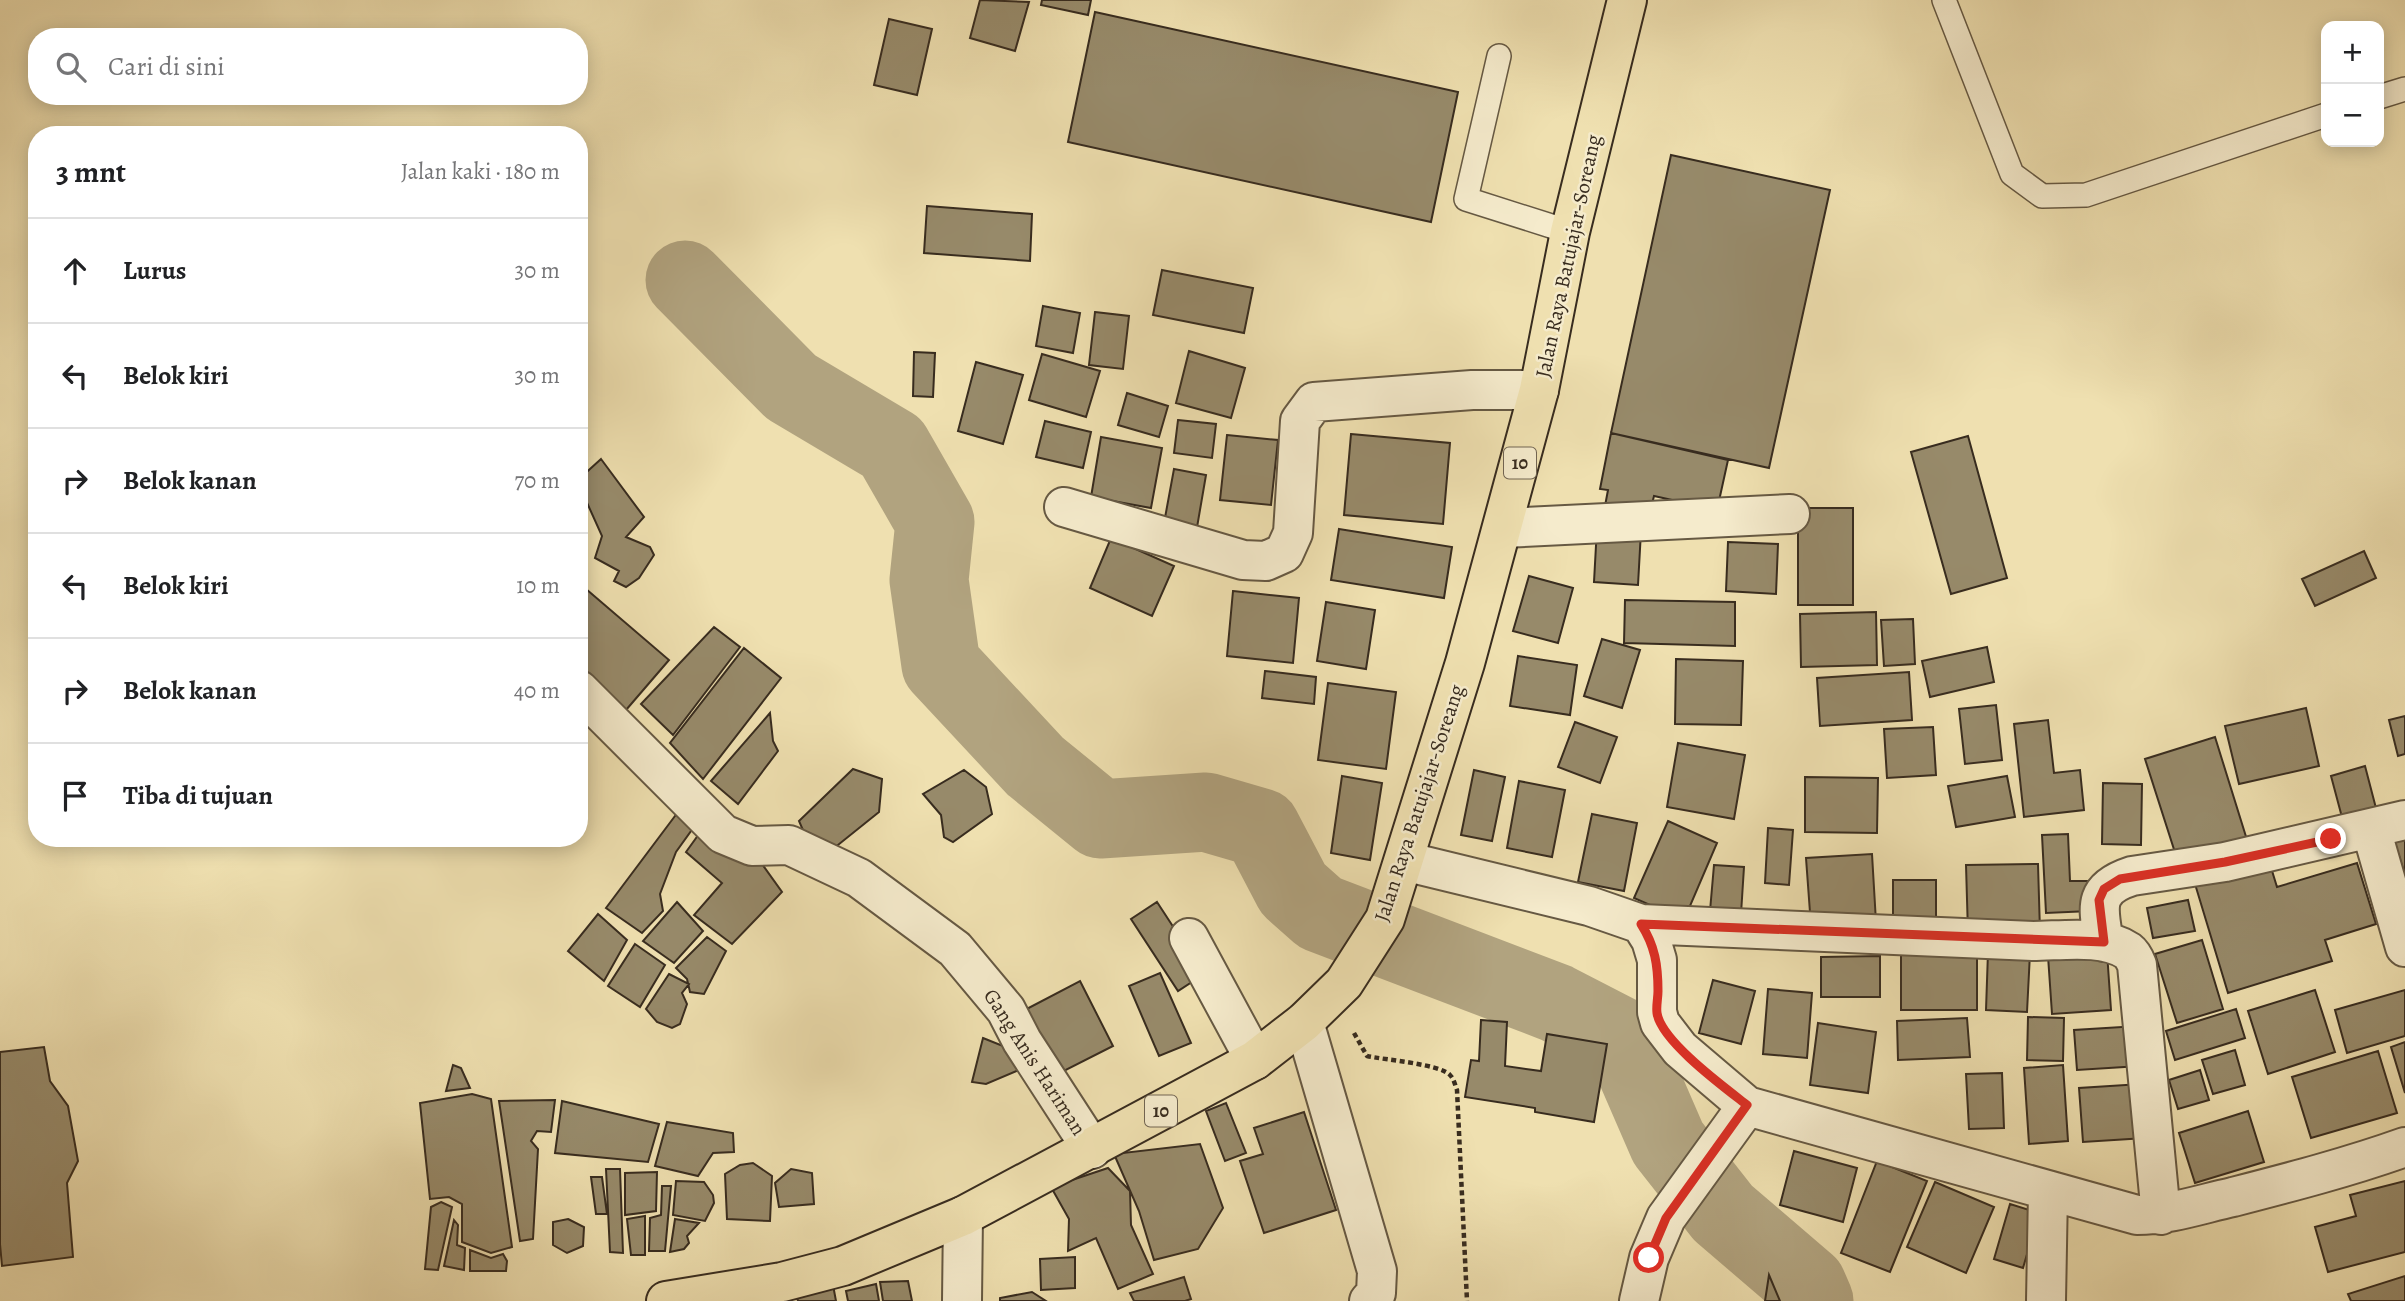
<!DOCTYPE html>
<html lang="id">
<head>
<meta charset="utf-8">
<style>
  body { margin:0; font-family:Alegreya,serif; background:#f6f6f6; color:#202124 }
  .controls { position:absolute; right:21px; top:21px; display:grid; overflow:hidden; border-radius:14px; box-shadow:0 4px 18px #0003 }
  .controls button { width:63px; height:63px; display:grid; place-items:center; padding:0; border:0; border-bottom:2px solid #e0e0e0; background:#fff; color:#202124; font:35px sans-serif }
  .stop { position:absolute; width:21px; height:21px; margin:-16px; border:5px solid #d93025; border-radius:50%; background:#fff }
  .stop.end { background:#d93025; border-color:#fff; box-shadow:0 2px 7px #0008 }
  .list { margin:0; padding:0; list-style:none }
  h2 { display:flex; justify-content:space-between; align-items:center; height:91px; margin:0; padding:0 28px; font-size:30px }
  h2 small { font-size:23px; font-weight:400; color:#757577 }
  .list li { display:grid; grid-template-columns:46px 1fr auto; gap:21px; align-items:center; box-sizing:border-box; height:105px; padding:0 28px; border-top:2px solid #e0e0e0 }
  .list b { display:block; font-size:26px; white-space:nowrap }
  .list em { font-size:23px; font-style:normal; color:#757577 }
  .icon { flex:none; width:38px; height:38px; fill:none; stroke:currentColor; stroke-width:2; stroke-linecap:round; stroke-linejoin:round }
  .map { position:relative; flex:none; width:2405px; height:1301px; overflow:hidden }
  .search { position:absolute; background:#fff; box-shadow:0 4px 18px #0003; left:28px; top:28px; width:560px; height:77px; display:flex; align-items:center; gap:18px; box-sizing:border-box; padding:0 24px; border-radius:28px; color:#757577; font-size:26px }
  .panel { position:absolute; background:#fff; box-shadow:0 4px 18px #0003; left:28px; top:126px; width:560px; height:721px; border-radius:28px }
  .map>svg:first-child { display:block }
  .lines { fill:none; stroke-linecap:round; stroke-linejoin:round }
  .river { stroke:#b1a37f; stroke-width:79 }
  .building { fill:#978a6a; stroke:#382c1f; stroke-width:2 }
  .service-casing { stroke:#665943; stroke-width:26 }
  .minor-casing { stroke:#665943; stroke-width:42 }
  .tertiary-casing { stroke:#665943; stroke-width:42 }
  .trunk-casing { stroke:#382c1f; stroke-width:42 }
  .path { stroke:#382c1f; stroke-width:4.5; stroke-dasharray:5 3.5; stroke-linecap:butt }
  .service { stroke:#f5ebcc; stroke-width:23 }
  .minor { stroke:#f5ebcc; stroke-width:38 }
  .tertiary { stroke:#f5ebcc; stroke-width:38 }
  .trunk { stroke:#efe0b0; stroke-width:38 }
  .route { stroke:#d93025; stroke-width:9 }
  .labels { text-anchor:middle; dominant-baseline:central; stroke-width:5; stroke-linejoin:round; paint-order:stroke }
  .shield { fill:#f5ebcc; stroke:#716553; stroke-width:2 }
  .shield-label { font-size:19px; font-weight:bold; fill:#382c1f }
  .street-label { font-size:21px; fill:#382c1f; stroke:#f5ebcc }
</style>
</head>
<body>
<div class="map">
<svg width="2405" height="1301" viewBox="0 0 2405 1301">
  <rect width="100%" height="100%" fill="#efe0b0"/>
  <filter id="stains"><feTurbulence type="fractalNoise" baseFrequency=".00286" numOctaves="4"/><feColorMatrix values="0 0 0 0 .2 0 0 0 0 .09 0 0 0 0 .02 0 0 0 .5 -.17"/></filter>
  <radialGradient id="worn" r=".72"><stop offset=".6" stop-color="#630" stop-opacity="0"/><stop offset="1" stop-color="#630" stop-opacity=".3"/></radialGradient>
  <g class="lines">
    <!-- river -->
    <path class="river" d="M 685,280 L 791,387 L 892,447 L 935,522 L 929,580 L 941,665 L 1035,766 L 1100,819 L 1206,812 L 1261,828 L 1293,889 L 1320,913 L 1556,1003 L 1622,1037 L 1668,1143 L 1723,1213 L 1807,1285 L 1814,1301"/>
  </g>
  <!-- building -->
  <path class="building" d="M 980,0 L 1029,2 L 1015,51 L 970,38 Z
    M 1042,0 L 1091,0 L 1088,15 L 1041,5 Z
    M 1095,12 L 1458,92 L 1431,222 L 1068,142 Z
    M 889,19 L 932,29 L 917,95 L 874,85 Z
    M 1671,155 L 1830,190 L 1769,468 L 1611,433 Z
    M 927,206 L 1032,214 L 1030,261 L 924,253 Z
    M 1162,270 L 1253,288 L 1244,333 L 1153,315 Z
    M 1043,306 L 1080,313 L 1073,353 L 1036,346 Z
    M 1095,312 L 1129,316 L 1123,369 L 1089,365 Z
    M 1189,351 L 1245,368 L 1231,418 L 1176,403 Z
    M 914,352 L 935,353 L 933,397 L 913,396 Z
    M 1042,354 L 1100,371 L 1086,417 L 1029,400 Z
    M 976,362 L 1023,375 L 1003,444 L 958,431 Z
    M 1127,393 L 1168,406 L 1159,437 L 1118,425 Z
    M 1178,420 L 1216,424 L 1212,458 L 1174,453 Z
    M 1045,421 L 1091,432 L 1083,468 L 1036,457 Z
    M 1611,433 L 1728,460 L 1717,510 L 1654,496 L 1649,516 L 1605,506 L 1608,490 L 1600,489 Z
    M 1351,434 L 1450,443 L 1443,524 L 1344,515 Z
    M 1227,435 L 1278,440 L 1271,505 L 1220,500 Z
    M 1968,436 L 2007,578 L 1951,594 L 1911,452 Z
    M 1101,437 L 1162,448 L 1151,508 L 1091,497 Z
    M 601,459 L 644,517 L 626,537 L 650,547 L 654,555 L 639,578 L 626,587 L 614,581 L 619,571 L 595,558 L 602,536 L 579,485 L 579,479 Z
    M 1174,469 L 1206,475 L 1195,539 L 1162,534 Z
    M 1798,508 L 1853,508 L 1853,605 L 1798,605 Z
    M 1597,527 L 1641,531 L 1638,585 L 1594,582 Z
    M 1339,529 L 1452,547 L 1444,598 L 1331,580 Z
    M 1111,538 L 1174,566 L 1152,616 L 1090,588 Z
    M 1728,542 L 1778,544 L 1776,594 L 1726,591 Z
    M 2364,551 L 2376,578 L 2315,606 L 2302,579 Z
    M 1529,576 L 1573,588 L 1558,643 L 1513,631 Z
    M 579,583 L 669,660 L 626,710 L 579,670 Z
    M 1233,591 L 1299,598 L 1293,663 L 1227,656 Z
    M 1625,600 L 1735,602 L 1735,646 L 1624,643 Z
    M 1326,602 L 1375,610 L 1366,669 L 1317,661 Z
    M 1876,612 L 1877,665 L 1801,667 L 1800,614 Z
    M 1913,619 L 1915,664 L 1884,666 L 1881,620 Z
    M 714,627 L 740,647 L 673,735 L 641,704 Z
    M 1602,639 L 1640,650 L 1622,708 L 1584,696 Z
    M 1987,647 L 1994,682 L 1930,697 L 1922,661 Z
    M 744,648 L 781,678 L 703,779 L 670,743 Z
    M 1518,656 L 1577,665 L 1570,715 L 1510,706 Z
    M 1676,659 L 1743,661 L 1741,725 L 1675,724 Z
    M 1265,671 L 1316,677 L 1314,704 L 1262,698 Z
    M 1909,672 L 1912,720 L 1820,726 L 1817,678 Z
    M 1328,683 L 1396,692 L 1386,769 L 1318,760 Z
    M 1996,705 L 2002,760 L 1965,764 L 1959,709 Z
    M 2306,708 L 2319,766 L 2239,784 L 2225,726 Z
    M 770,713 L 773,741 L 778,751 L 738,804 L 711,781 Z
    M 2405,716 L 2405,754 L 2398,756 L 2389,720 Z
    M 2048,720 L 2054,773 L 2080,770 L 2084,810 L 2024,817 L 2014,724 Z
    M 1575,722 L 1617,737 L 1600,783 L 1558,767 Z
    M 1933,727 L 1936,775 L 1887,778 L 1884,729 Z
    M 2215,737 L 2248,843 L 2179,865 L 2145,759 Z
    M 1678,743 L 1745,755 L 1734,819 L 1667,807 Z
    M 2365,766 L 2377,812 L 2343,821 L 2331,776 Z
    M 853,769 L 882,779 L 879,812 L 828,853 L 811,849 L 799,821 Z
    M 964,770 L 986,787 L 992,814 L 953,842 L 944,837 L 941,815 L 923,794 Z
    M 1474,770 L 1505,777 L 1492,841 L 1461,835 Z
    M 1342,776 L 1382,783 L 1370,860 L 1331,853 Z
    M 2007,776 L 2015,817 L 1956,827 L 1948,786 Z
    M 1805,777 L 1878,778 L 1877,833 L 1805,832 Z
    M 1519,781 L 1565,790 L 1552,857 L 1507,848 Z
    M 2103,783 L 2142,784 L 2141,845 L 2102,844 Z
    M 681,808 L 696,824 L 676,852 L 660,894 L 663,911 L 642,933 L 606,908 Z
    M 1592,814 L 1637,823 L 1624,891 L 1578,882 Z
    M 1668,821 L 1717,843 L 1684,920 L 1634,898 Z
    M 1768,828 L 1793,830 L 1789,885 L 1765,883 Z
    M 699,834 L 757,857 L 782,892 L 732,944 L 694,915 L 722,883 L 686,852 Z
    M 2068,834 L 2070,881 L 2088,881 L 2090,911 L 2046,913 L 2042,835 Z
    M 2405,836 L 2405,875 L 2394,840 Z
    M 1872,854 L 1876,922 L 1811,926 L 1806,858 Z
    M 2269,861 L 2277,887 L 2357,863 L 2376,924 L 2325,940 L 2332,961 L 2228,993 L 2195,884 Z
    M 2038,864 L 2040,932 L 1968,933 L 1966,865 Z
    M 1714,865 L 1744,867 L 1741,914 L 1710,911 Z
    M 1893,880 L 1936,880 L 1936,926 L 1893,925 Z
    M 2188,900 L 2195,931 L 2153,938 L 2147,908 Z
    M 677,902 L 703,931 L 674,963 L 643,941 Z
    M 1157,902 L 1204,974 L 1178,991 L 1131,919 Z
    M 598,914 L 627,940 L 604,981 L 568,951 Z
    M 707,937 L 726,951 L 704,994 L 690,992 L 687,979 L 676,968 Z
    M 2202,940 L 2223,1009 L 2177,1023 L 2155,954 Z
    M 635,944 L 665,965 L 640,1007 L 608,986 Z
    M 1988,952 L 2030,953 L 2027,1012 L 1986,1010 Z
    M 2107,952 L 2111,1010 L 2052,1014 L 2048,956 Z
    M 1901,953 L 1977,953 L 1977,1010 L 1901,1010 Z
    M 1880,956 L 1880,997 L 1821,997 L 1821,957 Z
    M 1160,973 L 1191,1043 L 1159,1056 L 1129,986 Z
    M 669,974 L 689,984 L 682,993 L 687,1004 L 680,1024 L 672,1028 L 657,1022 L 646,1009 Z
    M 1713,980 L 1755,991 L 1741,1044 L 1699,1033 Z
    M 1080,981 L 1113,1046 L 1052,1077 L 1019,1013 Z
    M 1768,989 L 1812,993 L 1807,1058 L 1763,1054 Z
    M 2315,990 L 2335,1052 L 2268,1074 L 2248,1011 Z
    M 2405,990 L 2405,1036 L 2347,1053 L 2335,1010 Z
    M 2236,1009 L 2245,1038 L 2175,1060 L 2166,1031 Z
    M 2028,1017 L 2064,1018 L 2063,1061 L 2027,1060 Z
    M 1967,1018 L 1970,1057 L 1898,1060 L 1897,1021 Z
    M 1481,1020 L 1507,1022 L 1505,1066 L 1541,1071 L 1547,1034 L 1607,1044 L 1594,1122 L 1535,1112 L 1535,1108 L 1465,1097 L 1471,1060 L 1479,1061 Z
    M 1818,1023 L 1876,1032 L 1868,1093 L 1810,1085 Z
    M 2138,1026 L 2140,1066 L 2077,1070 L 2074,1030 Z
    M 983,1038 L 1008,1048 L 1019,1070 L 986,1084 L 972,1082 Z
    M 2405,1042 L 2405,1093 L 2391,1047 Z
    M 44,1047 L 50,1081 L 68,1106 L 78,1161 L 67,1183 L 73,1257 L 2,1266 L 0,1244 L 0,1052 Z
    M 2235,1050 L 2245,1085 L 2213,1094 L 2202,1060 Z
    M 2378,1051 L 2397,1113 L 2311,1138 L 2292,1077 Z
    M 453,1065 L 461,1068 L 470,1088 L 446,1091 Z
    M 2063,1065 L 2068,1141 L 2029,1144 L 2024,1068 Z
    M 2200,1070 L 2209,1100 L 2178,1109 L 2169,1080 Z
    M 2002,1073 L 2004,1128 L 1969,1129 L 1966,1074 Z
    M 2141,1084 L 2145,1138 L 2083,1142 L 2079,1088 Z
    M 472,1094 L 491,1099 L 512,1247 L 491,1253 L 462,1242 L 462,1204 L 449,1197 L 430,1199 L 420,1103 Z
    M 555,1100 L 551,1132 L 537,1131 L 531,1141 L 538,1149 L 533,1239 L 520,1241 L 499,1101 Z
    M 562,1101 L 659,1124 L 648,1162 L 555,1153 Z
    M 1226,1103 L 1246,1153 L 1225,1161 L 1206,1111 Z
    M 2248,1111 L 2264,1162 L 2195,1183 L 2179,1133 Z
    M 1304,1112 L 1336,1210 L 1264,1233 L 1240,1161 L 1263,1154 L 1254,1128 Z
    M 667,1122 L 733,1133 L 734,1152 L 713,1153 L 698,1176 L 655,1166 Z
    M 1200,1144 L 1223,1208 L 1198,1249 L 1154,1260 L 1139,1211 L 1114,1154 Z
    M 1794,1151 L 1857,1168 L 1843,1222 L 1780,1205 Z
    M 1877,1161 L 1927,1181 L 1890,1272 L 1841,1253 Z
    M 753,1163 L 772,1176 L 770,1221 L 727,1219 L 725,1174 L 740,1165 Z
    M 1108,1168 L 1130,1191 L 1131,1225 L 1153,1274 L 1118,1289 L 1096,1238 L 1068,1251 L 1069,1219 L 1051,1187 Z
    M 606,1169 L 620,1169 L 623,1253 L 610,1252 Z
    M 791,1169 L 812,1173 L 814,1204 L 779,1207 L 775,1183 Z
    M 657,1172 L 656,1211 L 625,1215 L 625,1173 Z
    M 591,1177 L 602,1177 L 607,1214 L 596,1214 Z
    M 676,1181 L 704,1182 L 713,1195 L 714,1203 L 705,1221 L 673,1215 Z
    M 2405,1181 L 2405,1252 L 2328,1272 L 2315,1227 L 2356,1216 L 2350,1195 Z
    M 1935,1182 L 1994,1207 L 1966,1273 L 1907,1247 Z
    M 662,1186 L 671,1186 L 665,1251 L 649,1251 L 650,1218 L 661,1215 Z
    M 441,1202 L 452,1207 L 438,1270 L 425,1269 L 431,1207 Z
    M 2010,1204 L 2039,1213 L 2023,1268 L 1994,1259 Z
    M 645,1216 L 645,1255 L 631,1255 L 627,1219 Z
    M 568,1219 L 584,1227 L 583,1246 L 567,1253 L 553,1245 L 553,1222 Z
    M 675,1219 L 699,1223 L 687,1236 L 689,1243 L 684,1249 L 670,1252 Z
    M 454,1220 L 458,1225 L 457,1245 L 465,1248 L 464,1270 L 444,1266 Z
    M 470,1250 L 491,1258 L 503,1254 L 507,1261 L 506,1271 L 470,1271 Z
    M 1075,1257 L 1075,1288 L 1041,1290 L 1040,1259 Z
    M 1769,1275 L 1780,1301 L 1765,1301 Z
    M 2405,1276 L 2405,1301 L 2351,1301 L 2348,1294 Z
    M 1184,1277 L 1191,1299 L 1185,1301 L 1134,1301 L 1130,1293 Z
    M 908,1281 L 912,1301 L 883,1301 L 880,1282 Z
    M 876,1284 L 879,1301 L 848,1301 L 846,1291 Z
    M 833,1285 L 836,1301 L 798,1301 L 795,1289 Z
    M 1032,1292 L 1046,1301 L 1000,1301 L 1000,1298 Z"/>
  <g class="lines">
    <defs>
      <path id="service" d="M 1944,0 L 2012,174 L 2042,196 L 2086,195 L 2326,115
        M 1499,56 L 1466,199 L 1570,232
        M 2379,97 L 2405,89"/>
      <path id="minor" d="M 1064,507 L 1243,560 L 1266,561 L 1284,553 L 1293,533 L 1300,421 L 1314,402 L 1472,390 L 1539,390
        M 1503,528 L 1790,514
        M 579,690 L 723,834 L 752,846 L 789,845 L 859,878 L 955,949 L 1006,1010 L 1022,1041 L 1092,1149
        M 2371,829 L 2405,947
        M 1404,861 L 1589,906 L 1641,924 L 1651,940 L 1657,960 L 1657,1012 L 1660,1023 L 1680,1049 L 1747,1106 L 2137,1215 C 2170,1215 2201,1204 2233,1197 C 2291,1182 2349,1167 2405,1147
        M 1641,924 L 2033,941 C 2061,941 2103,934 2128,951 C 2132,954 2135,960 2137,965 L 2161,1215
        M 1189,938 L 1255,1060
        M 2104,942 C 2098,907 2092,889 2132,876 L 2225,862 L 2405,820
        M 1304,1022 L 1377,1271 L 1376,1293 L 1369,1301
        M 1639,1301 L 1649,1258 L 1666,1218 L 1747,1106
        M 2046,1301 L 2048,1191"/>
      <path id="tertiary" d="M 962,1301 L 963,1216"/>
      <path id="trunk" d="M 666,1301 L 782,1282 L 843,1266 L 963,1216 L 1255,1060 L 1304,1022 L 1344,983 L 1385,919 L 1465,663 L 1539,390 L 1570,232 L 1627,0"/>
    </defs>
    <!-- service casing -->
    <use href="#service" class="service-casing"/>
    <!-- minor casing -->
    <use href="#minor" class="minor-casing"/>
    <!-- tertiary casing -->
    <use href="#tertiary" class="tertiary-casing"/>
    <!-- trunk casing -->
    <use href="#trunk" class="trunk-casing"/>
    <!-- path -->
    <path class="path" d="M 1354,1033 L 1367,1056 C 1385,1060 1440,1064 1450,1075 C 1454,1079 1455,1085 1457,1090 L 1467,1301"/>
    <!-- service -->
    <use href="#service" class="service"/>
    <!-- minor -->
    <use href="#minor" class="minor"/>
    <!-- tertiary -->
    <use href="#tertiary" class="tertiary"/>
    <!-- trunk -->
    <use href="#trunk" class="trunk"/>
  </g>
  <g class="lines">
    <!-- route -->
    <path class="route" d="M 1649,1258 L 1666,1218 L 1747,1105 C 1724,1087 1661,1041 1657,1013 C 1656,1006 1658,998 1658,991 C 1658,965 1655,946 1641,924 L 2104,942 L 2099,900 L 2104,889 L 2120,879 L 2225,862 L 2331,839"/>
  </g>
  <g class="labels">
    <!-- shield labels -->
    <g class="shield">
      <rect x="1504" y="447.5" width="32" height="31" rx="5"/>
      <rect x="1145" y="1095.5" width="32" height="31" rx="5"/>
    </g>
    <g class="shield-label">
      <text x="1520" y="463">10</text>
      <text x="1161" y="1111">10</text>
    </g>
    <!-- street labels -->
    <g class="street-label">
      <text transform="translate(1568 256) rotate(-78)">Jalan Raya Batujajar-Soreang</text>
      <text transform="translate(1419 803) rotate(-72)">Jalan Raya Batujajar-Soreang</text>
      <text transform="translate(1035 1062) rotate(57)">Gang Anis Hariman</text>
    </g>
  </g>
  <rect width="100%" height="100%" filter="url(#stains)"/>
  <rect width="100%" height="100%" fill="url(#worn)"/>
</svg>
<div class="controls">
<button>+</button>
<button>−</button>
</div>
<div class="stop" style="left:1649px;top:1258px"></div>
<div class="stop end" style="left:2331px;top:839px"></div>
<div class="search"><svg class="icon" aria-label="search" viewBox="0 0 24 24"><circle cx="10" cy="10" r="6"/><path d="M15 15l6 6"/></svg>Cari di sini</div>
<section class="panel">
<h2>3 mnt<small>Jalan kaki · 180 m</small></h2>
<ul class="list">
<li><svg class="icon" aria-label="ahead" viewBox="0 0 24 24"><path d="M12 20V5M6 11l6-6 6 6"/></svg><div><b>Lurus</b></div><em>30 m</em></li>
<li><svg class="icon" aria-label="left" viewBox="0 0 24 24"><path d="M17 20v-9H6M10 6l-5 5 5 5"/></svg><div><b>Belok kiri</b></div><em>30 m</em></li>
<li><svg class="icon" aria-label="right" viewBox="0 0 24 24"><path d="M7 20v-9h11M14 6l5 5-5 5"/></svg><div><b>Belok kanan</b></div><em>70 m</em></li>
<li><svg class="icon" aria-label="left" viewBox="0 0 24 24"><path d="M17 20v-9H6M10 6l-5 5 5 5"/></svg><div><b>Belok kiri</b></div><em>10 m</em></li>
<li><svg class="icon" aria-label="right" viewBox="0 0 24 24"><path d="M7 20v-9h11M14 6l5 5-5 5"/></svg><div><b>Belok kanan</b></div><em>40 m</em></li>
<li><svg class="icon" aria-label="arrive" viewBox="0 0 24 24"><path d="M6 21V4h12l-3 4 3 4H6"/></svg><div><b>Tiba di tujuan</b></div></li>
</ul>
</section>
</div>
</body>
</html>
